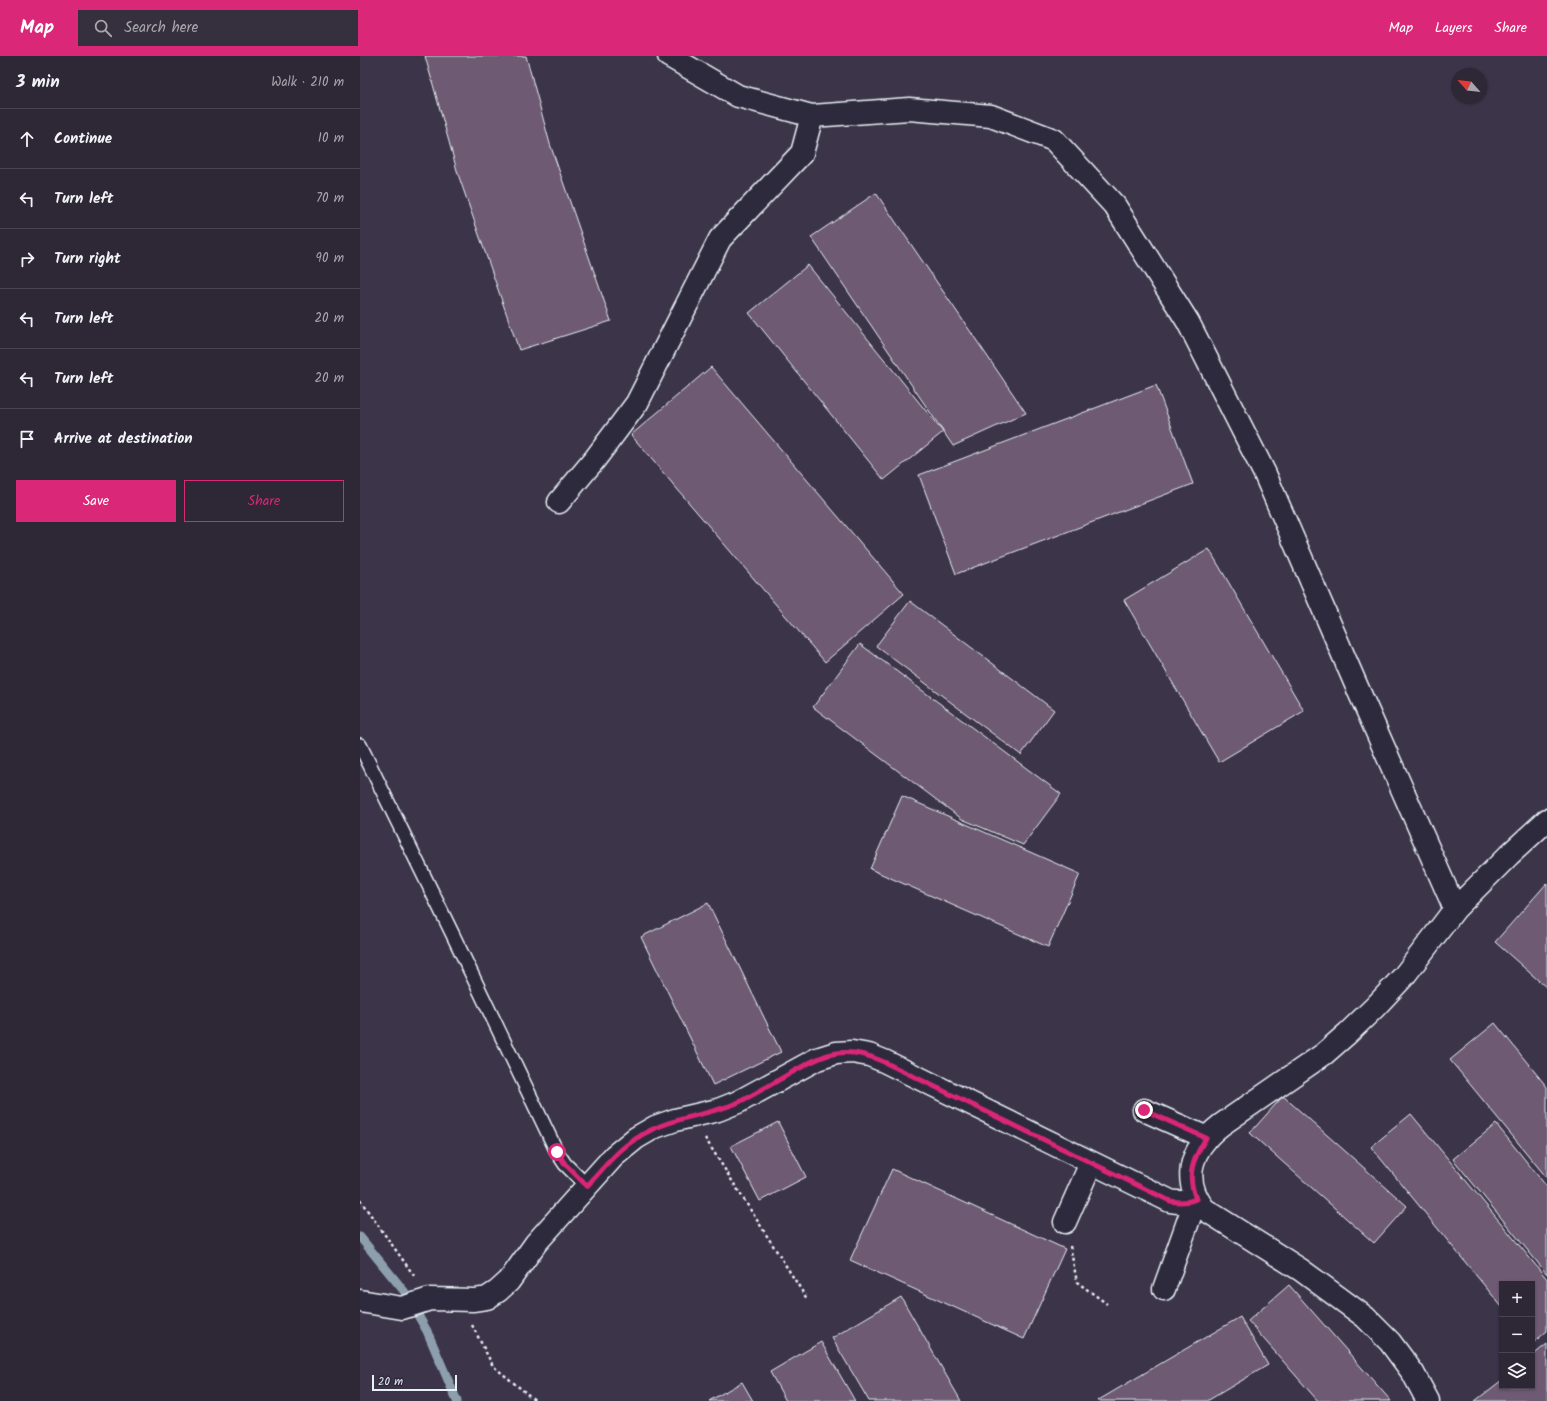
<!DOCTYPE html>
<html lang="en">
<head>
<meta charset="utf-8">
<style>
  body { margin:0; font-family:Kalam,sans-serif; background:#352f3e; color:#f1f3f6 }
  .controls { position:absolute; right:12px; bottom:12px; display:grid; overflow:hidden; border-radius:0px; box-shadow:0 1px 3px #0004 }
  .controls button { width:36px; height:36px; display:grid; place-items:center; padding:0; border:0; border-bottom:1px solid #484451; background:#2d2736; color:#f1f3f6; font:20px sans-serif }
  .compass { position:absolute; left:1091px; top:12px; width:36px; height:36px; border-radius:50%; background:#2d2736; box-shadow:0 1px 3px #0004; rotate:297deg }
  .scale { position:absolute; left:12px; bottom:10px; width:85px; box-sizing:border-box; padding-left:4px; border:2px solid #e8f1f8; border-top:0; font-size:11px; line-height:14px; white-space:nowrap; color:#e8f1f8; -webkit-text-stroke:3px #2f2a3d; paint-order:stroke }
  .stop { position:absolute; width:12px; height:12px; margin:-9px; border:3px solid #db2777; border-radius:50%; background:#fff }
  .stop.end { background:#db2777; border-color:#fff; box-shadow:0 1px 4px #0008 }
  .list { margin:0; padding:0; list-style:none }
  h2 { display:flex; justify-content:space-between; align-items:center; height:52px; margin:0; padding:0 16px; font-size:17px }
  h2 small { font-size:13px; font-weight:400; color:#a7a5ad }
  .list li { display:grid; grid-template-columns:26px 1fr auto; gap:12px; align-items:center; box-sizing:border-box; height:60px; padding:0 16px; border-top:1px solid #484451 }
  .list b { display:block; font-size:15px; white-space:nowrap }
  .list em { font-size:13px; font-style:normal; color:#a7a5ad }
  .actions { display:flex; gap:8px; padding:12px 16px }
  .actions a { flex:1; padding:9px 0; border:1px solid #db2777; border-radius:0px; text-align:center; font-size:14px; color:#db2777 }
  .actions .main { background:#db2777; color:#fff }
  .icon { flex:none; width:22px; height:22px; fill:none; stroke:currentColor; stroke-width:2; stroke-linecap:round; stroke-linejoin:round }
  .map { position:relative; flex:none; width:1187px; height:1345px; overflow:hidden }
  header { display:flex; align-items:center; gap:24px; box-sizing:border-box; height:56px; padding:0 20px; background:#db2777; color:#fff }
  header strong { font-size:19px }
  nav { display:flex; gap:22px; margin-inline-start:auto; font-size:14px }
  .search { width:280px; height:36px; background:#352f3e; display:flex; align-items:center; gap:10px; box-sizing:border-box; padding:0 14px; border-radius:0px; color:#a7a5ad; font-size:15px }
  main { display:flex }
  aside { flex:1; background:#2d2736 }
  .map>svg:first-child { display:block }
  .lines { fill:none; stroke-linecap:round; stroke-linejoin:round }
  .stream { stroke:#8d9fac; stroke-width:9 }
  .building { fill:#6e5a72; stroke:#e8f1f8 }
  .lane-casing { stroke:#e8f1f8; stroke-width:16 }
  .street-casing { stroke:#e8f1f8; stroke-width:25 }
  .path { stroke:#e8f1f8; stroke-width:2.5; stroke-dasharray:3 3; stroke-linecap:butt }
  .lane { stroke:#2f2a3d; stroke-width:13 }
  .street { stroke:#2f2a3d; stroke-width:22 }
  .route { stroke:#db2777; stroke-width:5 }
</style>
</head>
<body>
<header>
<strong>Map</strong>
<div class="search"><svg class="icon" aria-label="search" viewBox="0 0 24 24"><circle cx="10" cy="10" r="6"/><path d="M15 15l6 6"/></svg>Search here</div>
<nav><a>Map</a><a>Layers</a><a>Share</a></nav>
</header>
<main>
<aside>
<h2>3 min<small>Walk · 210 m</small></h2>
<ul class="list">
<li><svg class="icon" aria-label="ahead" viewBox="0 0 24 24"><path d="M12 20V5M6 11l6-6 6 6"/></svg><div><b>Continue</b></div><em>10 m</em></li>
<li><svg class="icon" aria-label="left" viewBox="0 0 24 24"><path d="M17 20v-9H6M10 6l-5 5 5 5"/></svg><div><b>Turn left</b></div><em>70 m</em></li>
<li><svg class="icon" aria-label="right" viewBox="0 0 24 24"><path d="M7 20v-9h11M14 6l5 5-5 5"/></svg><div><b>Turn right</b></div><em>90 m</em></li>
<li><svg class="icon" aria-label="left" viewBox="0 0 24 24"><path d="M17 20v-9H6M10 6l-5 5 5 5"/></svg><div><b>Turn left</b></div><em>20 m</em></li>
<li><svg class="icon" aria-label="left" viewBox="0 0 24 24"><path d="M17 20v-9H6M10 6l-5 5 5 5"/></svg><div><b>Turn left</b></div><em>20 m</em></li>
<li><svg class="icon" aria-label="arrive" viewBox="0 0 24 24"><path d="M6 21V4h12l-3 4 3 4H6"/></svg><div><b>Arrive at destination</b></div></li>
</ul>
<div class="actions"><a class="main">Save</a><a>Share</a></div>
</aside>
<div class="map">
<svg width="1187" height="1345" viewBox="0 0 1187 1345">
  <rect width="100%" height="100%" fill="#3c3448"/>
  <filter id="ink" filterUnits="userSpaceOnUse"><feTurbulence type="fractalNoise" baseFrequency=".025" numOctaves="2"/><feDisplacementMap in="SourceGraphic" scale="8" xChannelSelector="R" yChannelSelector="G"/><feConvolveMatrix kernelMatrix="1 2 1 2 8 2 1 2 1" color-interpolation-filters="sRGB"/></filter>
  <g filter="url(#ink)">
    <g class="lines">
      <!-- stream -->
      <path class="stream" d="M 0,1181 L 44,1235 L 67,1275 L 97,1345"/>
    </g>
    <!-- building -->
    <path class="building" d="M 65,0 L 166,0 L 190,88 L 251,265 L 159,294 L 98,118 Z
      M 516,137 L 666,357 L 593,390 L 451,181 Z
      M 448,209 L 583,376 L 524,424 L 389,257 Z
      M 351,311 L 544,538 L 465,606 L 271,379 Z
      M 796,329 L 833,428 L 596,518 L 559,419 Z
      M 849,493 L 944,655 L 859,706 L 764,544 Z
      M 550,545 L 694,654 L 661,699 L 516,590 Z
      M 500,588 L 701,738 L 663,789 L 602,763 L 453,651 Z
      M 542,740 L 720,818 L 688,891 L 510,813 Z
      M 1187,827 L 1187,932 L 1135,886 Z
      M 348,847 L 421,996 L 353,1029 L 281,881 Z
      M 1135,967 L 1187,1031 L 1187,1122 L 1090,1004 Z
      M 923,1040 L 1047,1150 L 1014,1187 L 890,1077 Z
      M 1051,1058 L 1187,1223 L 1187,1275 L 1172,1288 L 1172,1228 L 1142,1228 L 1142,1251 L 1011,1091 Z
      M 418,1066 L 446,1121 L 400,1145 L 371,1090 Z
      M 1136,1068 L 1187,1131 L 1187,1218 L 1093,1103 Z
      M 532,1113 L 705,1193 L 664,1283 L 490,1204 Z
      M 929,1229 L 1031,1345 L 958,1345 L 888,1265 Z
      M 541,1241 L 601,1345 L 509,1345 L 472,1282 Z
      M 880,1261 L 908,1309 L 847,1345 L 737,1345 Z
      M 461,1286 L 495,1345 L 426,1345 L 410,1316 Z
      M 1187,1288 L 1187,1345 L 1115,1345 L 1142,1324 L 1142,1330 L 1172,1330 L 1172,1300 Z
      M 382,1326 L 393,1345 L 349,1345 Z"/>
    <g class="lines">
      <defs>
        <path id="lane" d="M 0,689 L 92,877 L 197,1096 L 205,1108 L 227,1130"/>
        <path id="street" d="M 309,0 L 378,40 L 452,60 L 549,53 L 631,60 L 694,84 L 755,150 L 828,266 L 905,418 L 997,631 L 1095,853
          M 199,446 L 235,403 L 277,347 L 360,183 L 442,97 L 452,60
          M 784,1054 L 847,1082
          M 705,1166 L 731,1107
          M 804,1233 L 836,1143
          M 0,1245 L 42,1252 L 70,1243 L 114,1244 L 127,1242 L 138,1235 L 149,1225 L 176,1187 L 254,1100 L 276,1082 L 295,1071 L 315,1064 L 358,1054 L 378,1046 L 457,1003 L 476,997 L 492,996 L 509,999 L 524,1005 L 810,1145 C 820,1147 827,1147 836,1143
          M 1068,1345 L 1053,1317 L 1030,1286 L 1005,1261 L 941,1214 L 844,1153 C 826,1130 827,1104 847,1082 C 851,1077 856,1073 861,1069 L 964,998 L 988,977 L 1015,951 L 1044,920 L 1095,853 L 1150,798 L 1187,764"/>
      </defs>
      <!-- lane casing -->
      <use href="#lane" class="lane-casing"/>
      <!-- street casing -->
      <use href="#street" class="street-casing"/>
      <!-- path -->
      <path class="path" d="M 345,1082 L 447,1243
        M 0,1144 L 55,1221
        M 710,1190 L 717,1226 L 747,1248
        M 112,1269 L 133,1310 L 176,1345"/>
      <!-- lane -->
      <use href="#lane" class="lane"/>
      <!-- street -->
      <use href="#street" class="street"/>
    </g>
  </g>
  <g class="lines" filter="url(#ink)">
    <!-- route -->
    <path class="route" d="M 197,1096 L 205,1108 L 227,1130 C 243,1113 257,1094 277,1082 C 309,1061 343,1061 377,1047 C 398,1037 418,1024 438,1013 C 450,1006 463,999 477,997 C 494,995 509,999 524,1006 L 810,1145 C 820,1147 827,1147 836,1143 C 826,1118 833,1103 846,1082 L 784,1054"/>
  </g>
</svg>
<div class="controls">
<button>+</button>
<button>−</button>
<button><svg class="icon" aria-label="layers" viewBox="0 0 24 24"><path d="M12 4l9 5-9 5-9-5zM3 14l9 5 9-5"/></svg></button>
</div>
<svg class="compass" viewBox="-18 -18 36 36"><path d="M0-13l5 13h-10z" fill="#e53935"/><path d="M0 13l5-13h-10z" fill="#a7a5ad"/></svg>
<div class="scale">20 m</div>
<div class="stop" style="left:197px;top:1096px"></div>
<div class="stop end" style="left:784px;top:1054px"></div>
</div>
</main>
</body>
</html>
